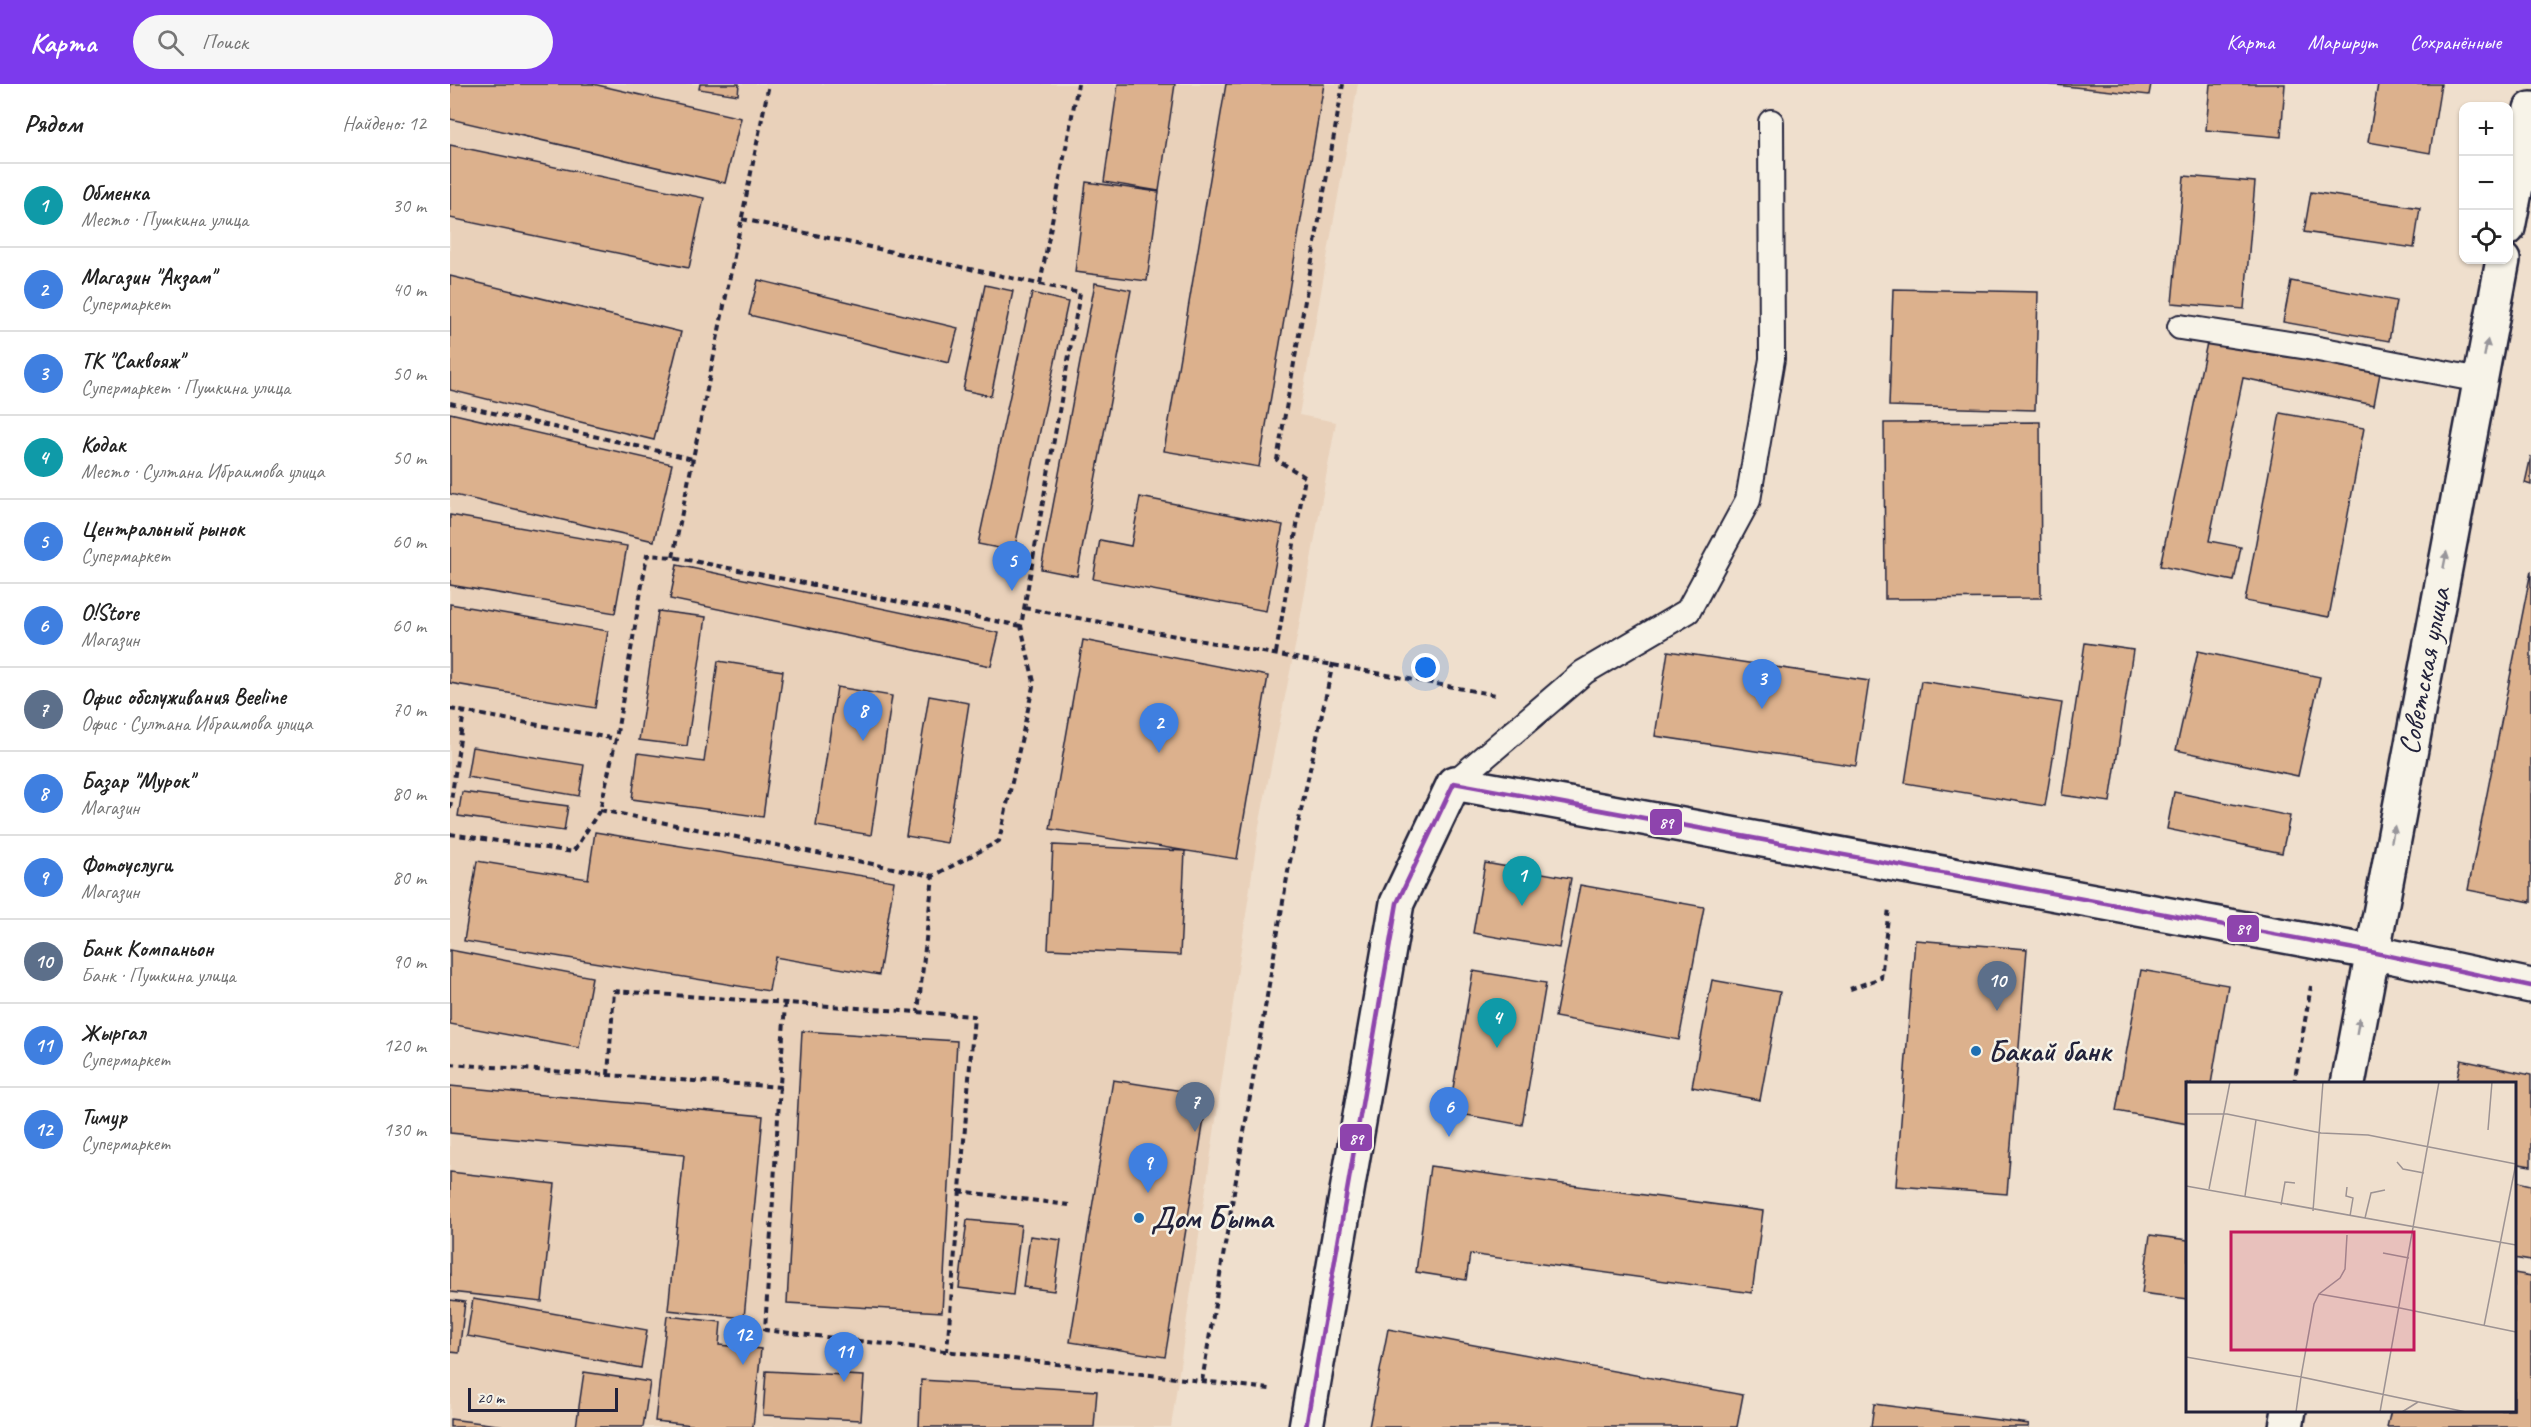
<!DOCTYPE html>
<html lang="ru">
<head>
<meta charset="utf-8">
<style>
  body { margin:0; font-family:Caveat,sans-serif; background:#f6f6f6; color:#222 }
  .controls { position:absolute; right:18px; top:18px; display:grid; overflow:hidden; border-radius:12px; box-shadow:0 2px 4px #0004 }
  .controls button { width:54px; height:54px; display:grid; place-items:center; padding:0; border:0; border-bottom:2px solid #e0e0e0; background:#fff; color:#222; font:30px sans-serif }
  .scale { position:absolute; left:18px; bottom:15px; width:150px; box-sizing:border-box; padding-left:6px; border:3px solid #22223b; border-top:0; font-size:16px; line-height:21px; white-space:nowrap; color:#22223b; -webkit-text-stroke:4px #f7f3e8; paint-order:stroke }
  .you { position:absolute; left:976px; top:584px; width:21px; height:21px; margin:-15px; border:4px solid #fff; border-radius:50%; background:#1a73e8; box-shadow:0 0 0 9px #1a73e833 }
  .badge { display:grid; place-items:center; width:39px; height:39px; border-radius:50%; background:#7c3aed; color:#fff; font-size:20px; font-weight:700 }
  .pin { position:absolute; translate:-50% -50px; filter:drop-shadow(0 2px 3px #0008) }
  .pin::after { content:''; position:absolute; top:32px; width:21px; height:18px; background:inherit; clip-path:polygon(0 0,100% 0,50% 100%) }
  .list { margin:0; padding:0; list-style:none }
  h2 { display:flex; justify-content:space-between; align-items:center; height:78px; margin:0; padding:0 24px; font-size:26px }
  h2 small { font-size:20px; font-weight:400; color:#767676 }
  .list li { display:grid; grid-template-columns:39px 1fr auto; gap:18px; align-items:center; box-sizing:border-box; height:84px; padding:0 24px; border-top:2px solid #e0e0e0 }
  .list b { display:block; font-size:22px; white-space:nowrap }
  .list p { margin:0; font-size:20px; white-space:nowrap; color:#767676 }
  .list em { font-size:20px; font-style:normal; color:#767676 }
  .icon { flex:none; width:33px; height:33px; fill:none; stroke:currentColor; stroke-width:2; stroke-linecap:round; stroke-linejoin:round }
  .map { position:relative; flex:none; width:2081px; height:1343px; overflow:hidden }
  header { display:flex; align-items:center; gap:36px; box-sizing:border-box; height:84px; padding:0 30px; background:#7c3aed; color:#fff }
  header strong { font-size:28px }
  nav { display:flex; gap:33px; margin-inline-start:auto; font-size:21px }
  .search { width:420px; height:54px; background:#f6f6f6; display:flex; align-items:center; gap:15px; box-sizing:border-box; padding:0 21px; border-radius:33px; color:#767676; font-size:22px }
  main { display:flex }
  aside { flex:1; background:#fff }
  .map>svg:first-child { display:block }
  .built { fill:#e9d1ba }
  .building { fill:#dcb18d; stroke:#22223b; stroke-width:1.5 }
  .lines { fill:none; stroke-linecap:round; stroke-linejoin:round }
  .service-casing { stroke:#22223b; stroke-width:28 }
  .tertiary-casing { stroke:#22223b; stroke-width:38 }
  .secondary-casing { stroke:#22223b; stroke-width:38 }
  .path { stroke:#22223b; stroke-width:4; stroke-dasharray:6 4.5; stroke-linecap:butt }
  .service { stroke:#f7f3e8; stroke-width:24 }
  .tertiary { stroke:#f7f3e8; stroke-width:33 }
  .secondary { stroke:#f7f3e8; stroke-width:33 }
  .bus-1-casing { stroke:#f7f3e8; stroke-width:9 }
  .bus-1 { stroke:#8e44ad; stroke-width:4.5 }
  .oneway { fill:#97959a }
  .poi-dot { fill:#1f6fb2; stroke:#f7f3e8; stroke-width:2 }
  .labels { text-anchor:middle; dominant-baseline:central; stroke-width:5; stroke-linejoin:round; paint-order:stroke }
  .street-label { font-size:30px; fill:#22223b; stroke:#f7f3e8 }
  .poi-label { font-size:30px; font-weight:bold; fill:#22223b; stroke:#f7f3e8; text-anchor:start }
  .inset-road { fill:none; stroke:#9d9393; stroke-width:1.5 }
  .view { fill:#c2185b; fill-opacity:0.15; stroke:#c2185b; stroke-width:3 }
  .inset-edge { fill:none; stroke:#22223b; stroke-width:3 }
  .line-badge { stroke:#f7f3e8; stroke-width:2 }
  .badge-label { font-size:16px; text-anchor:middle; font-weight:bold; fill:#fff }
</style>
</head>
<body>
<header>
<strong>Карта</strong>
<div class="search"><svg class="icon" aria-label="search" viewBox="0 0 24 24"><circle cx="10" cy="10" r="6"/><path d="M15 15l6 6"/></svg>Поиск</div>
<nav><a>Карта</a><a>Маршрут</a><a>Сохранённые</a></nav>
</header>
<main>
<aside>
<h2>Рядом<small>Найдено: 12</small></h2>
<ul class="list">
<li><span class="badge" style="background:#0f9aa8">1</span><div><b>Обменка</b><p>Место · Пушкина улица</p></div><em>30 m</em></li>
<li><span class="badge" style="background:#3f7fe0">2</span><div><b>Магазин &quot;Акзам&quot;</b><p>Супермаркет</p></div><em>40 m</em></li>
<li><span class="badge" style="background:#3f7fe0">3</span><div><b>ТК &quot;Саквояж&quot;</b><p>Супермаркет · Пушкина улица</p></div><em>50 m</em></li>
<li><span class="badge" style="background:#0f9aa8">4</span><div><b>Кодак</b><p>Место · Султана Ибраимова улица</p></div><em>50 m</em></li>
<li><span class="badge" style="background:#3f7fe0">5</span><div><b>Центральный рынок</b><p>Супермаркет</p></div><em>60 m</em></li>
<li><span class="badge" style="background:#3f7fe0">6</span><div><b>O!Store</b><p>Магазин</p></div><em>60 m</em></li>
<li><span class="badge" style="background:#5c6f8a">7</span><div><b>Офис обслуживания Beeline</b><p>Офис · Султана Ибраимова улица</p></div><em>70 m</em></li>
<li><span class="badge" style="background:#3f7fe0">8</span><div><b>Базар &quot;Мурок&quot;</b><p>Магазин</p></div><em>80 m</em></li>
<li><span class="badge" style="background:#3f7fe0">9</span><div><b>Фотоуслуги</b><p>Магазин</p></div><em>80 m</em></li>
<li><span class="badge" style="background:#5c6f8a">10</span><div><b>Банк Компаньон</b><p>Банк · Пушкина улица</p></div><em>90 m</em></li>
<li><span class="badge" style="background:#3f7fe0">11</span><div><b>Жыргал</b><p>Супермаркет</p></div><em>120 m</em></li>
<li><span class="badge" style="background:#3f7fe0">12</span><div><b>Тимур</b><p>Супермаркет</p></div><em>130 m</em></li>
</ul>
</aside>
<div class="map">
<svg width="2081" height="1343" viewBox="0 0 2081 1343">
  <rect width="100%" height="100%" fill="#efdfcd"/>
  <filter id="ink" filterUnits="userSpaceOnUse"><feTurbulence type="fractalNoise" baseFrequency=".0167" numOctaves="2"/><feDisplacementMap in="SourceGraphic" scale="12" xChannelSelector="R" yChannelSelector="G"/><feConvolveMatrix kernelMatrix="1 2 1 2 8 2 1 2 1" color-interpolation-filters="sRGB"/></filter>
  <g filter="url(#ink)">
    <!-- built -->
    <path class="built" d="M 0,0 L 908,0 L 849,331 L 886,338 L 846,558 L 809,742 L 721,1343 L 0,1343 Z"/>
    <!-- building -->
    <path class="building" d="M 0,0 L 143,0 L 291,34 L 275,99 L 0,35 Z
      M 250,0 L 289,0 L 288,11 L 249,5 Z
      M 668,0 L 725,0 L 709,107 L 654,98 Z
      M 776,0 L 874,0 L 809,383 L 714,367 Z
      M 1596,0 L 1701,0 L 1699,11 Z
      M 1760,0 L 1835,0 L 1831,53 L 1756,46 Z
      M 1928,0 L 1991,0 L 1980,69 L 1918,58 Z
      M 0,61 L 254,114 L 239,184 L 0,134 Z
      M 1734,92 L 1805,98 L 1794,225 L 1722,219 Z
      M 636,98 L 709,108 L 697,197 L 625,188 Z
      M 1861,108 L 1970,124 L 1964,164 L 1854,148 Z
      M 0,192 L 231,248 L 204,356 L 0,306 Z
      M 308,196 L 508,244 L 499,279 L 299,231 Z
      M 1841,197 L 1946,217 L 1939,257 L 1833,238 Z
      M 645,199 L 681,206 L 627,492 L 591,485 Z
      M 535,201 L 563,207 L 541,312 L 513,306 Z
      M 1443,205 L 1588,208 L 1585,326 L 1439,322 Z
      M 582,209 L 618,218 L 564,467 L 528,460 Z
      M 1758,254 L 1930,289 L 1924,321 L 1793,294 L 1759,457 L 1791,463 L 1784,497 L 1710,482 Z
      M 0,329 L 222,380 L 204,457 L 0,410 Z
      M 1830,329 L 1914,344 L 1879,533 L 1795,517 Z
      M 1590,338 L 1591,514 L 1435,515 L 1434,339 Z
      M 2081,372 L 2081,401 L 2075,399 Z
      M 690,413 L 833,441 L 816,527 L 643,495 L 650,456 L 681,462 Z
      M 0,431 L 177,462 L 165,529 L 0,501 Z
      M 227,481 L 549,549 L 541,582 L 220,515 Z
      M 2081,487 L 2081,818 L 2018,806 Z
      M 0,520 L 158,547 L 145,624 L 0,599 Z
      M 208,527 L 256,533 L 237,662 L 189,656 Z
      M 633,556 L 818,592 L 787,775 L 600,745 Z
      M 1635,559 L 1683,566 L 1660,718 L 1612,711 Z
      M 1218,567 L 1419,597 L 1406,682 L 1205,652 Z
      M 1748,567 L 1870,593 L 1848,692 L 1726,666 Z
      M 268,577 L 333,587 L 313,733 L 182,715 L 188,669 L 254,678 Z
      M 1471,597 L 1612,619 L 1595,722 L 1455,699 Z
      M 387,603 L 442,612 L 421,751 L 366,742 Z
      M 479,612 L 519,619 L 497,759 L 456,752 Z
      M 22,663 L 134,681 L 129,712 L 17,693 Z
      M 12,708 L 118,722 L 114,747 L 8,732 Z
      M 1724,708 L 1840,732 L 1832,769 L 1717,745 Z
      M 145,748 L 444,797 L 429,891 L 325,873 L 319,907 L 14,857 L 27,777 L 138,795 Z
      M 603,761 L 735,767 L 730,871 L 598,865 Z
      M 1035,779 L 1121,794 L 1109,864 L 1023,849 Z
      M 1130,801 L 1254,823 L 1229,956 L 1105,933 Z
      M 1465,856 L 1577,865 L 1557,1110 L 1446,1102 Z
      M 0,866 L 142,893 L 129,964 L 0,940 Z
      M 1691,886 L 1778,901 L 1761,1000 L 1738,1000 L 1738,1040 L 1666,1027 Z
      M 1023,887 L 1096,899 L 1072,1041 L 999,1028 Z
      M 1262,896 L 1330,908 L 1310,1016 L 1242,1003 Z
      M 352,947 L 507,957 L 492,1228 L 337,1219 Z
      M 2011,976 L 2081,991 L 2081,1082 L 2064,1079 L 2064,1000 L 2006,1000 Z
      M 663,996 L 758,1011 L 715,1273 L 620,1258 Z
      M 0,1002 L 313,1032 L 294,1234 L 218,1226 L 234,1071 L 0,1049 Z
      M 980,1082 L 1313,1127 L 1302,1209 L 1020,1170 L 1016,1196 L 966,1188 Z
      M 0,1088 L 105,1100 L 92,1218 L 0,1208 Z
      M 2064,1097 L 2081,1101 L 2081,1177 L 2064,1174 Z
      M 517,1136 L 571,1141 L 563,1211 L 509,1204 Z
      M 1700,1151 L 1738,1156 L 1738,1215 L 1692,1209 Z
      M 580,1152 L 611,1156 L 604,1207 L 573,1203 Z
      M 2064,1189 L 2081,1192 L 2081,1343 L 1937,1343 L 1941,1326 L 2064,1326 Z
      M 23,1215 L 197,1246 L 191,1284 L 17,1252 Z
      M 0,1216 L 15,1218 L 9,1269 L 0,1268 Z
      M 217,1232 L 271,1238 L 269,1261 L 311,1265 L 303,1343 L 261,1343 L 205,1337 Z
      M 938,1245 L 1293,1311 L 1287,1343 L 919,1343 Z
      M 316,1287 L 414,1292 L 411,1336 L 313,1331 Z
      M 134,1288 L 200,1298 L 193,1343 L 126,1343 Z
      M 471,1296 L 647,1307 L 644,1343 L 469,1343 Z
      M 1424,1320 L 1579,1340 L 1578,1343 L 1421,1343 Z
      M 0,1335 L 63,1343 L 0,1343 Z"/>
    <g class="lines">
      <defs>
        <path id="service" d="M 1730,243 L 1858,263 L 2030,296
          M 1004,699 L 1134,588 L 1238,527 L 1298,416 L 1322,275 L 1321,38"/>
        <path id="tertiary" d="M 856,1343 L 947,819 L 1004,699 L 1921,868"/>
        <path id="secondary" d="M 2058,144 L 2081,25
          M 1921,868 L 2081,902
          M 1898,1000 L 2053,176
          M 1836,1343 L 1839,1326"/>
      </defs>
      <!-- service casing -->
      <use href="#service" class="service-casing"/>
      <!-- tertiary casing -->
      <use href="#tertiary" class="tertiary-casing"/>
      <!-- secondary casing -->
      <use href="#secondary" class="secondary-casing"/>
      <!-- path -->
      <path class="path" d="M 292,135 L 630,209 L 571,542 L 584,598 L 549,757 L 483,792 L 468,928
        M 590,200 L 628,0
        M 0,319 L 243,375
        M 223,473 L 319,0
        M 574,524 L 1046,611
        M 826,569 L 855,393 L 827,376 L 893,0
        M 0,625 L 166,655
        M 0,724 L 14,627
        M 150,726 L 483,792
        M 0,750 L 123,768 L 150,726 L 166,655 L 197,471 L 223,473 L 571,542
        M 1400,905 L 1431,894 L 1439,824
        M 335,919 L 315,1246 L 820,1305
        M 0,980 L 331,1003
        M 158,991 L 164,907 L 524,932 L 497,1267
        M 1844,1000 L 1861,902
        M 509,1107 L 619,1121
        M 752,1297 L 839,782 L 883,579"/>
      <!-- service -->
      <use href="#service" class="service"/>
      <!-- tertiary -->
      <use href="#tertiary" class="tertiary"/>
      <!-- secondary -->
      <use href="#secondary" class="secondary"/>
      <defs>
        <path id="bus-1" d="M 856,1343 L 947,819 L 1004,699 L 1921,868 L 2081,902"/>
      </defs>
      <!-- bus-1 casing -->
      <use href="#bus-1" class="bus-1-casing"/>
      <!-- bus-1 -->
      <use href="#bus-1" class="bus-1"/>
    </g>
    <!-- one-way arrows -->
    <defs><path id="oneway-solid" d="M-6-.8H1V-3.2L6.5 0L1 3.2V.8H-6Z" transform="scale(1.5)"/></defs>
    <g class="oneway">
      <use href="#oneway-solid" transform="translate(2036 264) rotate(-79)"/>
      <use href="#oneway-solid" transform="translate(1995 476) rotate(-79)"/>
      <use href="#oneway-solid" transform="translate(1943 750) rotate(-79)"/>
      <use href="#oneway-solid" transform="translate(1908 942) rotate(-80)"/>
    </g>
  </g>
  <!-- markers -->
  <g class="poi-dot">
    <circle cx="1526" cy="967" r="6"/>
    <circle cx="689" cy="1134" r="6"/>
  </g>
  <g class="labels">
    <!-- street labels -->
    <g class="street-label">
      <text transform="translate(1974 587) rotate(-79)">Советская улица</text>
    </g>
    <!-- poi labels -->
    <g class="poi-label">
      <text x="1538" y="967">Бакай банк</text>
      <text x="701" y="1134">Дом Быта</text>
    </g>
  </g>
  <!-- overview -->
  <g transform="translate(1736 998)">
    <rect width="330" height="330" fill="#efdfcd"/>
    <path class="inset-road" d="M 0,32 L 41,32 L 135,51 L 182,53 L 330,82M 302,48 L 306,0M 211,80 L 217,87 L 238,91M 0,104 L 330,163M 161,105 L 160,114 L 167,116 L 164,134M 23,107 L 44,0M 59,114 L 70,38M 95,123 L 99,100 L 109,101M 127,129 L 137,0M 179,136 L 185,111 L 199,108M 197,171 L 223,176M 133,212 L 214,226M 214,226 L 330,250M 298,244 L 330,81M 0,275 L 115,295 L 128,222 L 133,212 L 154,196 L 159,187 L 161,153M 110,330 L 115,295 L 280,330M 194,330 L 253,0M 216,330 L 232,320"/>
    <path class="view" d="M 45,150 L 228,150 L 228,268 L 45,268 Z"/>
    <rect width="330" height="330" class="inset-edge"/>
  </g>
  <g class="line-badge">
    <rect x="1199" y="724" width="34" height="28" rx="6" fill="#8e44ad"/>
    <rect x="1776" y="830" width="34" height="29" rx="6" fill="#8e44ad"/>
    <rect x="889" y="1039" width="34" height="29" rx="6" fill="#8e44ad"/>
  </g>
  <g class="badge-label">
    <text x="1216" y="744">89</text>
    <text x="1793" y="850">89</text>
    <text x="906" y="1060">89</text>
  </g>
</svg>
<div class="controls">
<button>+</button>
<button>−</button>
<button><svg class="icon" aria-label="locate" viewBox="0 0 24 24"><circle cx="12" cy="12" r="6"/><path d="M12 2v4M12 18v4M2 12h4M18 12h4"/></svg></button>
</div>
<div class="scale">20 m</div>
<div class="you"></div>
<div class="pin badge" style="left:1072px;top:822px;background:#0f9aa8">1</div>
<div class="pin badge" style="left:709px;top:669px;background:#3f7fe0">2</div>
<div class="pin badge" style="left:1312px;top:625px;background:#3f7fe0">3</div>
<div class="pin badge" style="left:1047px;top:964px;background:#0f9aa8">4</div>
<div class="pin badge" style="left:562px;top:507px;background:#3f7fe0">5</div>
<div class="pin badge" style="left:999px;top:1053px;background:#3f7fe0">6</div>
<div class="pin badge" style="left:745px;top:1048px;background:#5c6f8a">7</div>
<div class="pin badge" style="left:413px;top:657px;background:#3f7fe0">8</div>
<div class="pin badge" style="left:698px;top:1109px;background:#3f7fe0">9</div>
<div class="pin badge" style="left:1547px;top:927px;background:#5c6f8a">10</div>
<div class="pin badge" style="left:394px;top:1298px;background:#3f7fe0">11</div>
<div class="pin badge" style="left:293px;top:1281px;background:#3f7fe0">12</div>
</div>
</main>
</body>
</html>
